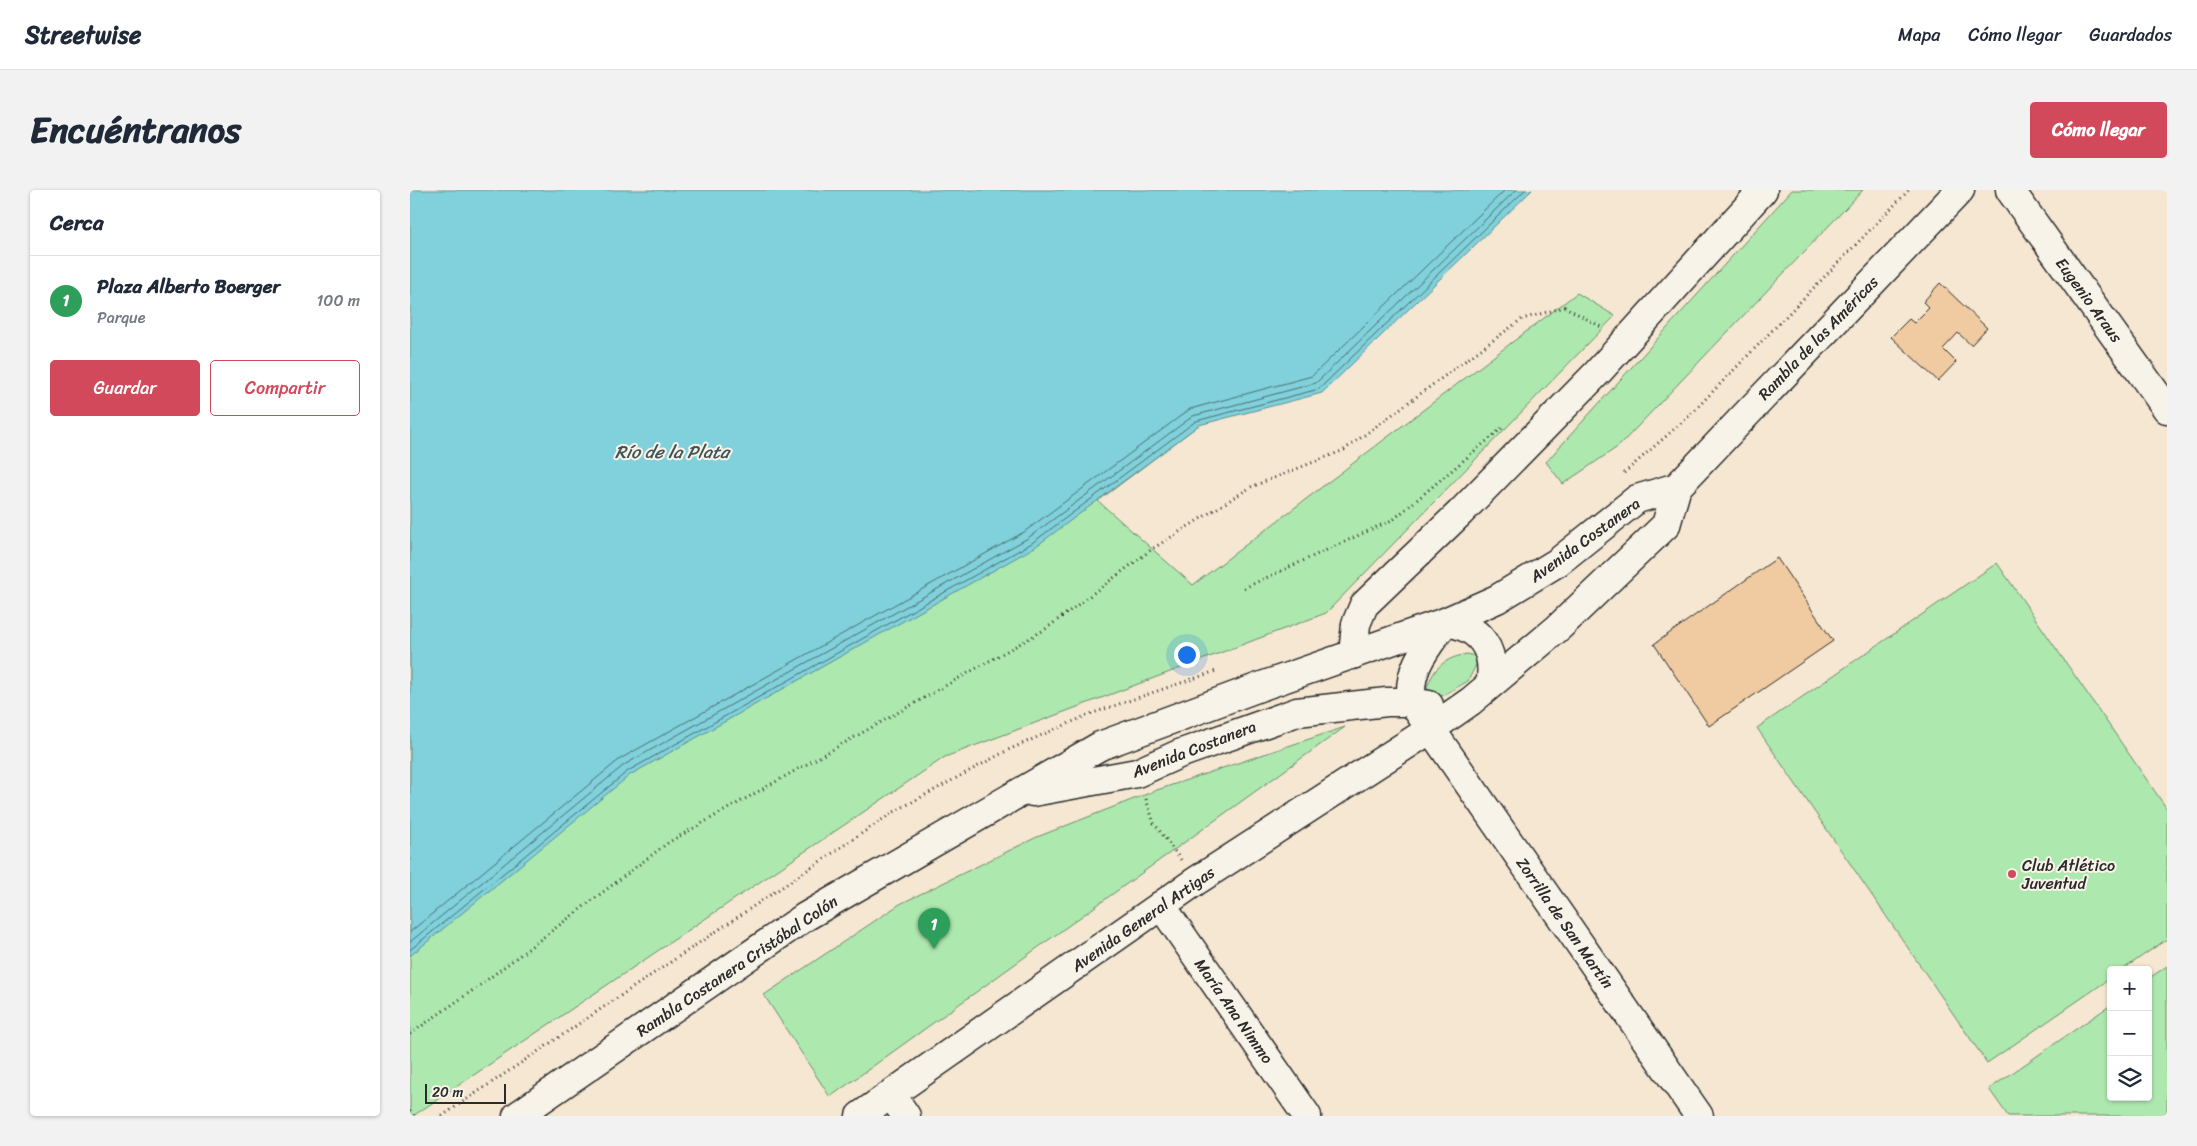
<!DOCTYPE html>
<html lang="es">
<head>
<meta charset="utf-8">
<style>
  body { margin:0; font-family:Sriracha,sans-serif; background:#f2f2f3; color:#1f2937 }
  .controls { position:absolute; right:15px; bottom:15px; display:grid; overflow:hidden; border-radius:5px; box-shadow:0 1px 4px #0004 }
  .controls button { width:45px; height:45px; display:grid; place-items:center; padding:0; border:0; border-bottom:1px solid #e0e1e3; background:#fff; color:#1f2937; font:25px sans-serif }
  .scale { position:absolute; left:15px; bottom:12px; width:81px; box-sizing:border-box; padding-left:5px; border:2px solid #2b2b2b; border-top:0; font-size:14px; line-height:18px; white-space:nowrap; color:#2b2b2b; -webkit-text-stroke:4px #f7f3e8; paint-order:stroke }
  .you { position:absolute; left:776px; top:464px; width:18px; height:18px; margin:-12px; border:4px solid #fff; border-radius:50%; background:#1a73e8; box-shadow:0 0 0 8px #1a73e833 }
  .badge { display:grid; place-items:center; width:32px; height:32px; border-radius:50%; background:#d1495b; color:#fff; font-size:16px; font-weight:700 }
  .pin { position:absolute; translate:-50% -41px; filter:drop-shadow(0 1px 2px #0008) }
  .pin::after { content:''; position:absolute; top:26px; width:18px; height:15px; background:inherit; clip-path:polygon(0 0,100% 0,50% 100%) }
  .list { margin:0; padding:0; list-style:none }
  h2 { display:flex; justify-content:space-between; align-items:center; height:65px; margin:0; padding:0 20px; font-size:21px }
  h2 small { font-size:16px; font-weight:400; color:#747a83 }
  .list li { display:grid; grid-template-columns:32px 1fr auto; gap:15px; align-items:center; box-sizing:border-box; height:90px; padding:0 20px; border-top:1px solid #e0e1e3 }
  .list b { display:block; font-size:19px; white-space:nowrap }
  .list p { margin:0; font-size:16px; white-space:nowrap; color:#747a83 }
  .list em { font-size:16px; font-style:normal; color:#747a83 }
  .actions { display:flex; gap:10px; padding:15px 20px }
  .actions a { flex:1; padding:11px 0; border:1px solid #d1495b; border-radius:5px; text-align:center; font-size:18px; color:#d1495b }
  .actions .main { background:#d1495b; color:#fff }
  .icon { flex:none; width:28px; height:28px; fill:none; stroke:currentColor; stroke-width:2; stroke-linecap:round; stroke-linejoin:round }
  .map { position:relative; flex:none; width:1757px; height:926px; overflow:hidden; border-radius:5px }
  header { display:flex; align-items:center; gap:30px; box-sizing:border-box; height:70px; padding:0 25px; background:#fff; border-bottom:1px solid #e0e1e3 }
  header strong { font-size:24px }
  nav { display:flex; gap:28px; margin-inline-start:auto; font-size:18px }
  .intro { display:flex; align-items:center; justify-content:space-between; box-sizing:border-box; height:120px; padding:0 30px }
  h1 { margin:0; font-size:35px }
  .button { padding:12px 22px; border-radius:5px; background:#d1495b; color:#fff; font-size:18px; font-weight:700 }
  main { display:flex; gap:30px; padding:0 30px }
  aside { flex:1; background:#fff; border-radius:5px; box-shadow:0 1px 4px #0004 }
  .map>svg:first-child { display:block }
  .green { fill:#ade8ae; stroke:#6c8a6c }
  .water { fill:#80d1db; stroke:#5e8f95 }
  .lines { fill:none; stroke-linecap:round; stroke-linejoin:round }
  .shore { stroke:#4d6d71; stroke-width:1 }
  .building { fill:#f0caa0; stroke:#2b2b2b }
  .minor-casing { stroke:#2b2b2b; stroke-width:31 }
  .path { stroke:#2b2b2b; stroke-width:3; stroke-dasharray:1 4; stroke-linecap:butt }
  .minor { stroke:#f7f3e8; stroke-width:28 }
  .poi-dot { fill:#d1495b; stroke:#f7f3e8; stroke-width:2 }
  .labels { text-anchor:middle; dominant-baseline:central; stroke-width:4; stroke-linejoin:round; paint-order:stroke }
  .street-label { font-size:16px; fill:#2b2b2b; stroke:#f7f3e8 }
  .poi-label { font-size:16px; fill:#2b2b2b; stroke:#f7f3e8; text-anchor:start }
  .water-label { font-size:18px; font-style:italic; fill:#405457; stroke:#f7f3e8 }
</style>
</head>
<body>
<header>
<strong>Streetwise</strong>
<nav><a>Mapa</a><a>Cómo llegar</a><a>Guardados</a></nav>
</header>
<div class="intro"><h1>Encuéntranos</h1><a class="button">Cómo llegar</a></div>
<main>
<aside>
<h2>Cerca<small></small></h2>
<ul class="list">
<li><span class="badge" style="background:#2e9e5b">1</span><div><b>Plaza Alberto Boerger</b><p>Parque</p></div><em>100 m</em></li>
</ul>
<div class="actions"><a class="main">Guardar</a><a>Compartir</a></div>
</aside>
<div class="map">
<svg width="1757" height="926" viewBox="0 0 1757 926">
  <rect width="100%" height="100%" fill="#f5e7d2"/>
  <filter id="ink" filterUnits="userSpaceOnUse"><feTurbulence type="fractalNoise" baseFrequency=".02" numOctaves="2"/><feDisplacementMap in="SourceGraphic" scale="10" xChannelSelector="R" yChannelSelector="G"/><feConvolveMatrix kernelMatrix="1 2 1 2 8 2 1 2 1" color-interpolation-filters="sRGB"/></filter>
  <g filter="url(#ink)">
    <!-- green -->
    <path class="green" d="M 1382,0 L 1453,0 L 1209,256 L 1153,294 L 1136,272 Z
      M 1167,103 L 1205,126 L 916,423 L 535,567 L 3,926 L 0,926 L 0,343 L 789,235 L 688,311 L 783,395 Z
      M 1587,373 L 1757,619 L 1757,749 L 1712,780 L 1701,780 L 1701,788 L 1577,873 L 1347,538 Z
      M 1057,464 L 1065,466 L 1068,471 L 1058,491 L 1030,507 L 1023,505 L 1017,498 C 1024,476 1036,468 1057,464 Z
      M 935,537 L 420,907 L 354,805 L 490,714 L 627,647 L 747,600 Z
      M 1757,776 L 1757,926 L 1598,926 L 1579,899 L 1701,815 L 1701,907 L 1738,907 L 1738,789 Z"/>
    <!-- water -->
    <path class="water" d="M 0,0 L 1122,0 L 912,203 L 789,235 L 625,357 L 220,585 L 0,766 Z"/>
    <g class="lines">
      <!-- shore -->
      <path class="shore" d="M 0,742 L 210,569 L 614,342 L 780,219 L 902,186 L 1095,0
        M 0,752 L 214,575 L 618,348 L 783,226 L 906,193 L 1106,0
        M 0,760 L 218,581 L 622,353 L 786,231 L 909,199 L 1115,0"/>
    </g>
    <!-- building -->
    <path class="building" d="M 1530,93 L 1577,138 L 1561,155 L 1548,143 L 1533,159 L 1546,172 L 1528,191 L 1481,147 L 1499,129 L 1504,133 L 1519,118 L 1513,112 Z
      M 1367,368 L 1423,451 L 1299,536 L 1244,454 Z"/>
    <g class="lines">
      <defs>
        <path id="minor" d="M 1600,0 L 1757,219
          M 1035,432 C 1017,457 996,480 1002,512 L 1289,926
          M 1035,432 C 1070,436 1087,460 1080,495
          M 943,465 L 946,434 L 954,415 L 1050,323 L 1188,182 L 1353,0
          M 623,602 L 727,583 L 769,564 L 887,522 L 977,512 L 1002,512 L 1019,515
          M 751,715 L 897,926
          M 481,904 L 496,926
          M 107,926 L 395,727 L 690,556 L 852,496 L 1035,432 L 1087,409 L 1148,372 L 1227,309 L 1267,297
          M 450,926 L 786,691 L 1021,539 L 1061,511 L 1148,438 L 1256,335 L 1267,297 L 1550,0"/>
      </defs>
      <!-- minor casing -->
      <use href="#minor" class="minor-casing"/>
      <!-- path -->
      <path class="path" d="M 1214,283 L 1278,227 L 1499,0
        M 834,398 L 984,329 L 1092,238
        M 736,609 L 744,633 L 771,670
        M 0,844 L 69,796 L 259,652 L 634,440 L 742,359 L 841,297 L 934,260 L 1112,129 L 1155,117 L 1193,138
        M 0,921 L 4,926
        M 32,926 L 482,623 L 598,560 L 680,524 L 806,481"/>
      <!-- minor -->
      <use href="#minor" class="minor"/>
    </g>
  </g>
  <!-- markers -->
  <circle class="poi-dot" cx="1602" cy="684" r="5"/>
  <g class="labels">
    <!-- street labels -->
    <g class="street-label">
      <text transform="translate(1679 110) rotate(54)">Eugenio Araus</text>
      <text transform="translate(1408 148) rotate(-46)">Rambla de las Américas</text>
      <text transform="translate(1175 350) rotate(-36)">Avenida Costanera</text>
      <text transform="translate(784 559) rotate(-21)">Avenida Costanera</text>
      <text transform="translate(733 729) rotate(-35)">Avenida General Artigas</text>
      <text transform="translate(1155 733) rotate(55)">Zorrilla de San Martín</text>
      <text transform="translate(327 776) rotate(-34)">Rambla Costanera Cristóbal Colón</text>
      <text transform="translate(824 821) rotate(55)">María Ana Nimmo</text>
    </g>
    <!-- poi labels -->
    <g class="poi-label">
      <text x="1612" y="675">Club Atlético<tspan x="1612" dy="18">Juventud</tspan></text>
    </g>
    <!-- water labels -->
    <g class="water-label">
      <text x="262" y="262">Río de la Plata</text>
    </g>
  </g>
</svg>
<div class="controls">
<button>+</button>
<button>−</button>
<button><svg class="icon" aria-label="layers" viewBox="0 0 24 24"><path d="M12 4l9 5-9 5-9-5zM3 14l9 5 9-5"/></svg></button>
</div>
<div class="scale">20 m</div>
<div class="you"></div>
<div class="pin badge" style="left:524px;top:759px;background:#2e9e5b">1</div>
</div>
</main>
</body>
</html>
